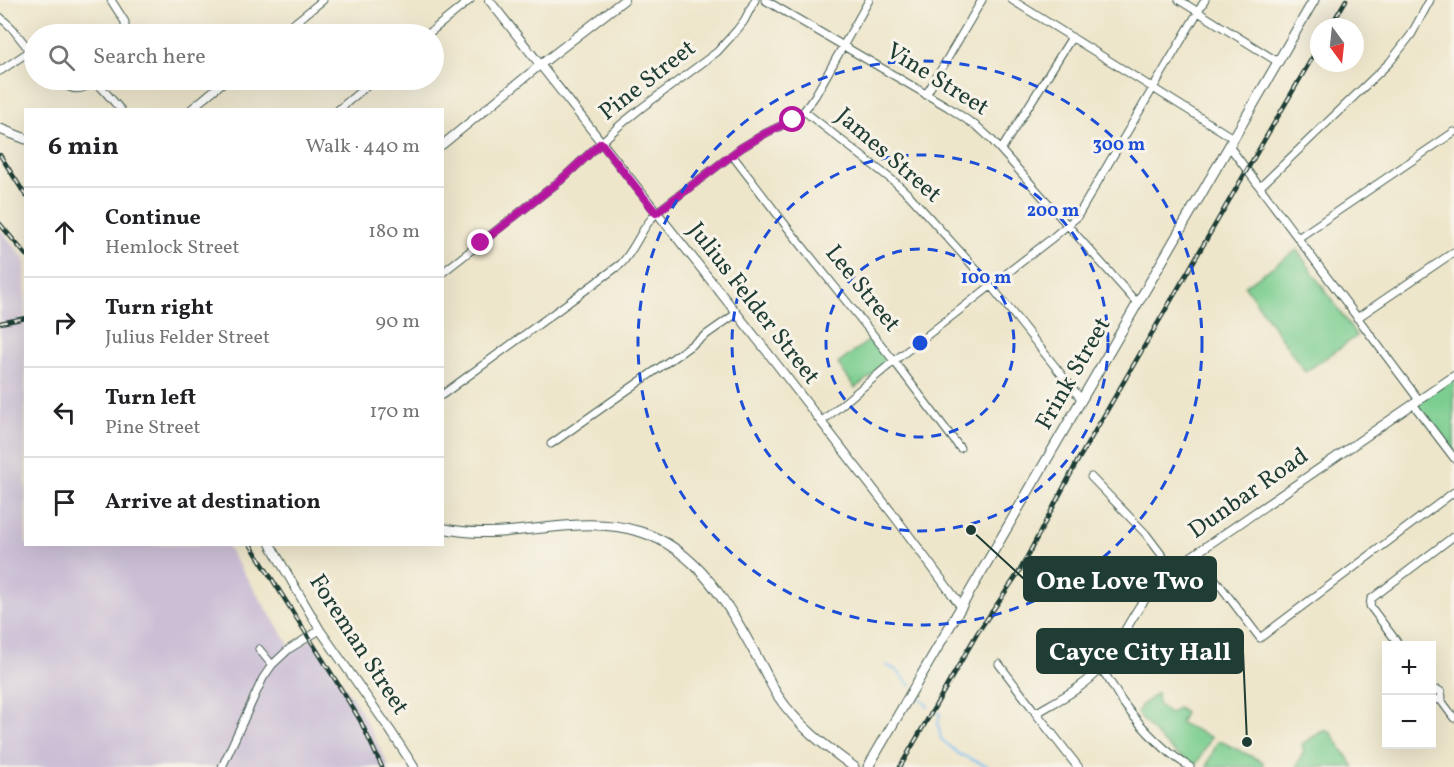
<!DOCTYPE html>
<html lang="en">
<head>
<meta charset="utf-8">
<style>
  body { margin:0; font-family:Vollkorn,serif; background:#f6f6f6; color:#202124 }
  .controls { position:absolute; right:18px; bottom:18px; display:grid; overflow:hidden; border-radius:0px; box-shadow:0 6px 24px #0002 }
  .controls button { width:54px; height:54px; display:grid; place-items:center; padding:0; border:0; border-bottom:2px solid #e0e0e0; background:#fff; color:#202124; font:30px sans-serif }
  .compass { position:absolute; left:1310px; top:18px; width:54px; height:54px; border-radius:50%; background:#fff; box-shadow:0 6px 24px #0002; rotate:165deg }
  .stop { position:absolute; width:18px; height:18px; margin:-14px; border:4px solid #b5179e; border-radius:50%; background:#fff }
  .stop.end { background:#b5179e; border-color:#fff; box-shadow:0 2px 6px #0008 }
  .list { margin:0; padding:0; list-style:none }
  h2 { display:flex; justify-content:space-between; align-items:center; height:78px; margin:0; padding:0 24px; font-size:26px }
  h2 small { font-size:20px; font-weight:400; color:#757577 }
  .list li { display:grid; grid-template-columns:39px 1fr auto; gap:18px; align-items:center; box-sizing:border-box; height:90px; padding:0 24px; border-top:2px solid #e0e0e0 }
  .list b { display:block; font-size:22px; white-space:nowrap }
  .list p { margin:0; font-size:20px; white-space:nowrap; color:#757577 }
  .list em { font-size:20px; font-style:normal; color:#757577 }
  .icon { flex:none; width:33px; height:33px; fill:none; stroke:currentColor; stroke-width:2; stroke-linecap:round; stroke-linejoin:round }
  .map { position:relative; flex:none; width:1454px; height:767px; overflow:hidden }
  .search { position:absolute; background:#fff; box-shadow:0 6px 24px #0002; left:24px; top:24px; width:420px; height:66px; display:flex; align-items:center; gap:15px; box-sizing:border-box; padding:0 21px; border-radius:33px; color:#757577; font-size:22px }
  .panel { position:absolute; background:#fff; box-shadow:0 6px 24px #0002; left:24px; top:108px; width:420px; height:438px; border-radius:0px }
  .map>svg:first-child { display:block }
  .industrial { fill:#cbbfd5 }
  .green { fill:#7bce90; stroke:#4d8662; stroke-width:1.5 }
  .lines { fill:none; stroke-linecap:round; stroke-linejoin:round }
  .stream { stroke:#7cbff2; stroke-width:2 }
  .minor-casing { stroke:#3e564b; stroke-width:9 }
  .tertiary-casing { stroke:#3e564b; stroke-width:10 }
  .secondary-casing { stroke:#3e564b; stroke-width:11 }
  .minor { stroke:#fff; stroke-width:7 }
  .tertiary { stroke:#fff; stroke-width:8 }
  .secondary { stroke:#fff; stroke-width:9 }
  .rail-casing { stroke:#1f3d34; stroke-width:4.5 }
  .rail { stroke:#f7f3e8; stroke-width:2; stroke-dasharray:7; stroke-linecap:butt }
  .route { stroke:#b5179e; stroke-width:8 }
  .ring { fill:none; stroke:#1d4ed8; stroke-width:3; stroke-dasharray:10 8 }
  .labels { text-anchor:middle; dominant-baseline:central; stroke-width:6; stroke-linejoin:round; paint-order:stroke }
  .street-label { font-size:24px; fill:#1f3d34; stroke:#f7f3e8 }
  .centre { fill:#1d4ed8; stroke:#f7f3e8; stroke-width:3 }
  .ring-label { font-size:18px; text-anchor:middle; font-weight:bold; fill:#1d4ed8; stroke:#f7f3e8; stroke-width:6; stroke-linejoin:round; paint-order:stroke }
  .leader { fill:none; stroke:#1f3d34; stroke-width:2 }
  .callout-dot { fill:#1f3d34; stroke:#f7f3e8; stroke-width:2 }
  .callout { fill:#1f3d34; stroke:#1f3d34; stroke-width:2 }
  .callout-label { font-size:26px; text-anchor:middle; font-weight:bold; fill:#fff }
</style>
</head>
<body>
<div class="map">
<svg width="1454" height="767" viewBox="0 0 1454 767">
  <rect width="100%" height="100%" fill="#f7f3e8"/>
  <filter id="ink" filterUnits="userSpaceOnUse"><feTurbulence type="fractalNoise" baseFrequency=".0167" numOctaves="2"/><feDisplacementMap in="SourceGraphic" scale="12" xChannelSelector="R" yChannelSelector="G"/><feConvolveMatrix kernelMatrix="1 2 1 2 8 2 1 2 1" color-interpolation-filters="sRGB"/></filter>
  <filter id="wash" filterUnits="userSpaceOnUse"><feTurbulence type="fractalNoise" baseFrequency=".008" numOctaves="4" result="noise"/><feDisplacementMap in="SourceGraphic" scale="24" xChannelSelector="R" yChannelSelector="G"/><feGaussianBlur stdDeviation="1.35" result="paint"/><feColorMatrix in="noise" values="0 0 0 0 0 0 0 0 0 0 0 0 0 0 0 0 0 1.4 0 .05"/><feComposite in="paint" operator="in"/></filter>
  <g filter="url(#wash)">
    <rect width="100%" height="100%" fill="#eee6cb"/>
    <!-- industrial -->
    <path class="industrial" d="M 0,229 L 25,260 L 26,544 L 226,545 L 293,651 L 313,638 L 360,710 L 384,756 L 389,767 L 0,767 Z"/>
    <!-- green -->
    <path class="green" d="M 1297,250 L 1357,336 L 1305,372 L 1245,286 Z
      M 873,337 L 891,361 L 855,388 L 838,364 Z
      M 1454,376 L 1454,458 L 1413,404 Z
      M 1157,693 L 1158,704 L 1169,714 L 1178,708 L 1185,713 L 1180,723 L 1211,737 L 1199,760 L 1196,764 C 1177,760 1149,728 1137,713 L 1141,706 Z
      M 1323,731 L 1327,731 L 1331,733 L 1354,767 L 1296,767 L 1304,751 L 1302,744 Z
      M 1220,741 L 1263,762 L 1263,767 L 1207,767 L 1207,765 L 1217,743 Z"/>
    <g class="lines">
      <!-- stream -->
      <path class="stream" d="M 886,665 L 896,670 L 911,686
        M 915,691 L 928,707
        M 938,713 L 940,714 L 938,724 L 941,739 L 959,754 L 989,767"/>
    </g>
  </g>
  <g filter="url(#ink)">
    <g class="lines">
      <defs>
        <path id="minor" d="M 111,0 L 125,22 L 125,34
          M 765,0 L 948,107 L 979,128 L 990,138 L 1015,166 L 1137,303
          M 1012,0 L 1233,138
          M 1179,0 L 1278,62
          M 0,17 L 12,28 L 34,56
          M 281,34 L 323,0
          M 428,34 L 470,0
          M 0,71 L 30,51
          M 60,80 C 67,86 74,92 84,87 C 93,84 86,85 95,84
          M 95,84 L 101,87 L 121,110
          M 926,95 L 982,0
          M 190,110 L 226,80
          M 338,110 L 374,80
          M 804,111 L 896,183 L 910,196 L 991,286 L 1081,399
          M 1229,146 L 1419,400
          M 1001,150 L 1072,37
          M 732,155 L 787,227 L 894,361 L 960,448
          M 1260,187 L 1390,62 L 1411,35 L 1430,0
          M 1298,238 L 1454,132
          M 442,273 L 561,180 L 619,126 L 640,109 L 717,52 L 737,30 L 744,21 L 755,0
          M 1357,318 L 1454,252
          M 442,395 L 621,264 C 637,247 642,224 661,209 L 741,148 L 766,133 L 793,120 L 804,111 L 815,96 L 869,0
          M 1413,404 L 1454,458
          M 821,422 L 894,361 L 1051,239 L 1077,217 L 1205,0
          M 551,444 L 737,313
          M 1091,477 L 1146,534 L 1173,570
          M 1196,554 L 1260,638 L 1454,492
          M 1400,646 L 1370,606 L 1371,599 L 1454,536
          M 259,649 L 272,665
          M 999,664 L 1036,713
          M 1100,668 C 1110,679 1116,693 1124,704 C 1142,728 1165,752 1190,767
          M 1440,699 L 1435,700 L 1432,698 L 1432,694 L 1434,691 L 1438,690 L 1441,692 L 1442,697 L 1440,699 L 1454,718
          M 222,767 L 263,678 L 272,665 L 289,649 L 320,630"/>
        <path id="tertiary" d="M 489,0 L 768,353 L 898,521 L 961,606
          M 442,145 L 540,65 L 624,0
          M 270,544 L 320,630 L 390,730 L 414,767
          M 1078,767 L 1036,713 C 1058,700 1083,688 1101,668 C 1114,653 1122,635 1133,617 C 1145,597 1160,579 1179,565 L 1454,376"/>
        <path id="secondary" d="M 0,129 L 26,139
          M 442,528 C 508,544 576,511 641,532 C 703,551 734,616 763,668 C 768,677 772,687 778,696 C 798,726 825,746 854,767
          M 868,767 L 1314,0"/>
      </defs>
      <!-- minor casing -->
      <use href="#minor" class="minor-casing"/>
      <!-- tertiary casing -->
      <use href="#tertiary" class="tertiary-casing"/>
      <!-- secondary casing -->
      <use href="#secondary" class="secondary-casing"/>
      <!-- minor -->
      <use href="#minor" class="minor"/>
      <!-- tertiary -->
      <use href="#tertiary" class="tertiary"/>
      <!-- secondary -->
      <use href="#secondary" class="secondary"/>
      <defs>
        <path id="rail" d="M 1330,27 L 1346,0
          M 0,155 L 26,196
          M 0,224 L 26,255
          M 0,323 L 26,318
          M 250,544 L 333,676 L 360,720 L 382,767
          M 900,767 L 978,632 L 1019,572 L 1077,462 L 1319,46"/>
      </defs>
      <!-- rail casing -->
      <use href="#rail" class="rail-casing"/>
      <!-- rail -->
      <use href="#rail" class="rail"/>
    </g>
  </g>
  <g class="lines" filter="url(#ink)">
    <!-- route -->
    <path class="route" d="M 481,243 L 561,180 L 601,143 L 656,213 L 741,148 L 766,133 L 793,120"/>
  </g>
  <!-- distance rings -->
  <g class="ring">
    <circle cx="920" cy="343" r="94"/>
    <circle cx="920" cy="343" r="188"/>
    <circle cx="920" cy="343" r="282"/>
  </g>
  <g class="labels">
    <!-- street labels -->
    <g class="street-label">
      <text transform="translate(937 80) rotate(32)">Vine Street</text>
      <text transform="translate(648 81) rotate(-38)">Pine Street</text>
      <text transform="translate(888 156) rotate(41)">James Street</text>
      <text transform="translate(862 289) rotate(51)">Lee Street</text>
      <text transform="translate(753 304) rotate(52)">Julius Felder Street</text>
      <text transform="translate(1074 374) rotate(-60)">Frink Street</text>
      <text transform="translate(1249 494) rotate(-35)">Dunbar Road</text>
      <text transform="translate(358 645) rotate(57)">Foreman Street</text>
    </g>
  </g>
  <circle cx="920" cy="343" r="9" class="centre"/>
  <g class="ring-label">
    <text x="1119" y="150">300 m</text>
    <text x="1053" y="216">200 m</text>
    <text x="986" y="283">100 m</text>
  </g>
  <!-- callouts -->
  <path class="leader" d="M971 530L1024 579M1247 742L1243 651"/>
  <g class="callout-dot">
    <circle cx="971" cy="530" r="6"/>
    <circle cx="1247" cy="742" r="6"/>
  </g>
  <g class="callout">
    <rect x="1024" y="557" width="192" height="44" rx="6"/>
    <rect x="1037" y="629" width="206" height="44" rx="6"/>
  </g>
  <g class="callout-label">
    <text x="1120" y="589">One Love Two</text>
    <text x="1140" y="660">Cayce City Hall</text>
  </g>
</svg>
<div class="controls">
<button>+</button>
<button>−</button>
</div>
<svg class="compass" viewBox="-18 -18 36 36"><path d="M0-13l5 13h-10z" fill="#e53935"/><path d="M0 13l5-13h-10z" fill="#757577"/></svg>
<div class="stop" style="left:793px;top:120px"></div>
<div class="stop end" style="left:481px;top:243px"></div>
<div class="search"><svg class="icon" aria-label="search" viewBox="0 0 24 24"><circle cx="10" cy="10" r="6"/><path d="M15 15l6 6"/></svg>Search here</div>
<section class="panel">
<h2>6 min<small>Walk · 440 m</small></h2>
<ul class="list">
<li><svg class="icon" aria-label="ahead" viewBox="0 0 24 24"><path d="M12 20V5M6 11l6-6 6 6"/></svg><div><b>Continue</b><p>Hemlock Street</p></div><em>180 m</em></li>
<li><svg class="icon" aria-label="right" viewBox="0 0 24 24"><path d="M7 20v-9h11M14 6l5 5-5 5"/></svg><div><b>Turn right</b><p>Julius Felder Street</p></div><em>90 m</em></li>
<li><svg class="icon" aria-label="left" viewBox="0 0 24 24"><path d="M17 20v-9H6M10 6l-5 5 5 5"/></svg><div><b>Turn left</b><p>Pine Street</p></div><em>170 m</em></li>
<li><svg class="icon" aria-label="arrive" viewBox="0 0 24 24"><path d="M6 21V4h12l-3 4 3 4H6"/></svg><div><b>Arrive at destination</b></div></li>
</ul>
</section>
</div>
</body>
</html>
